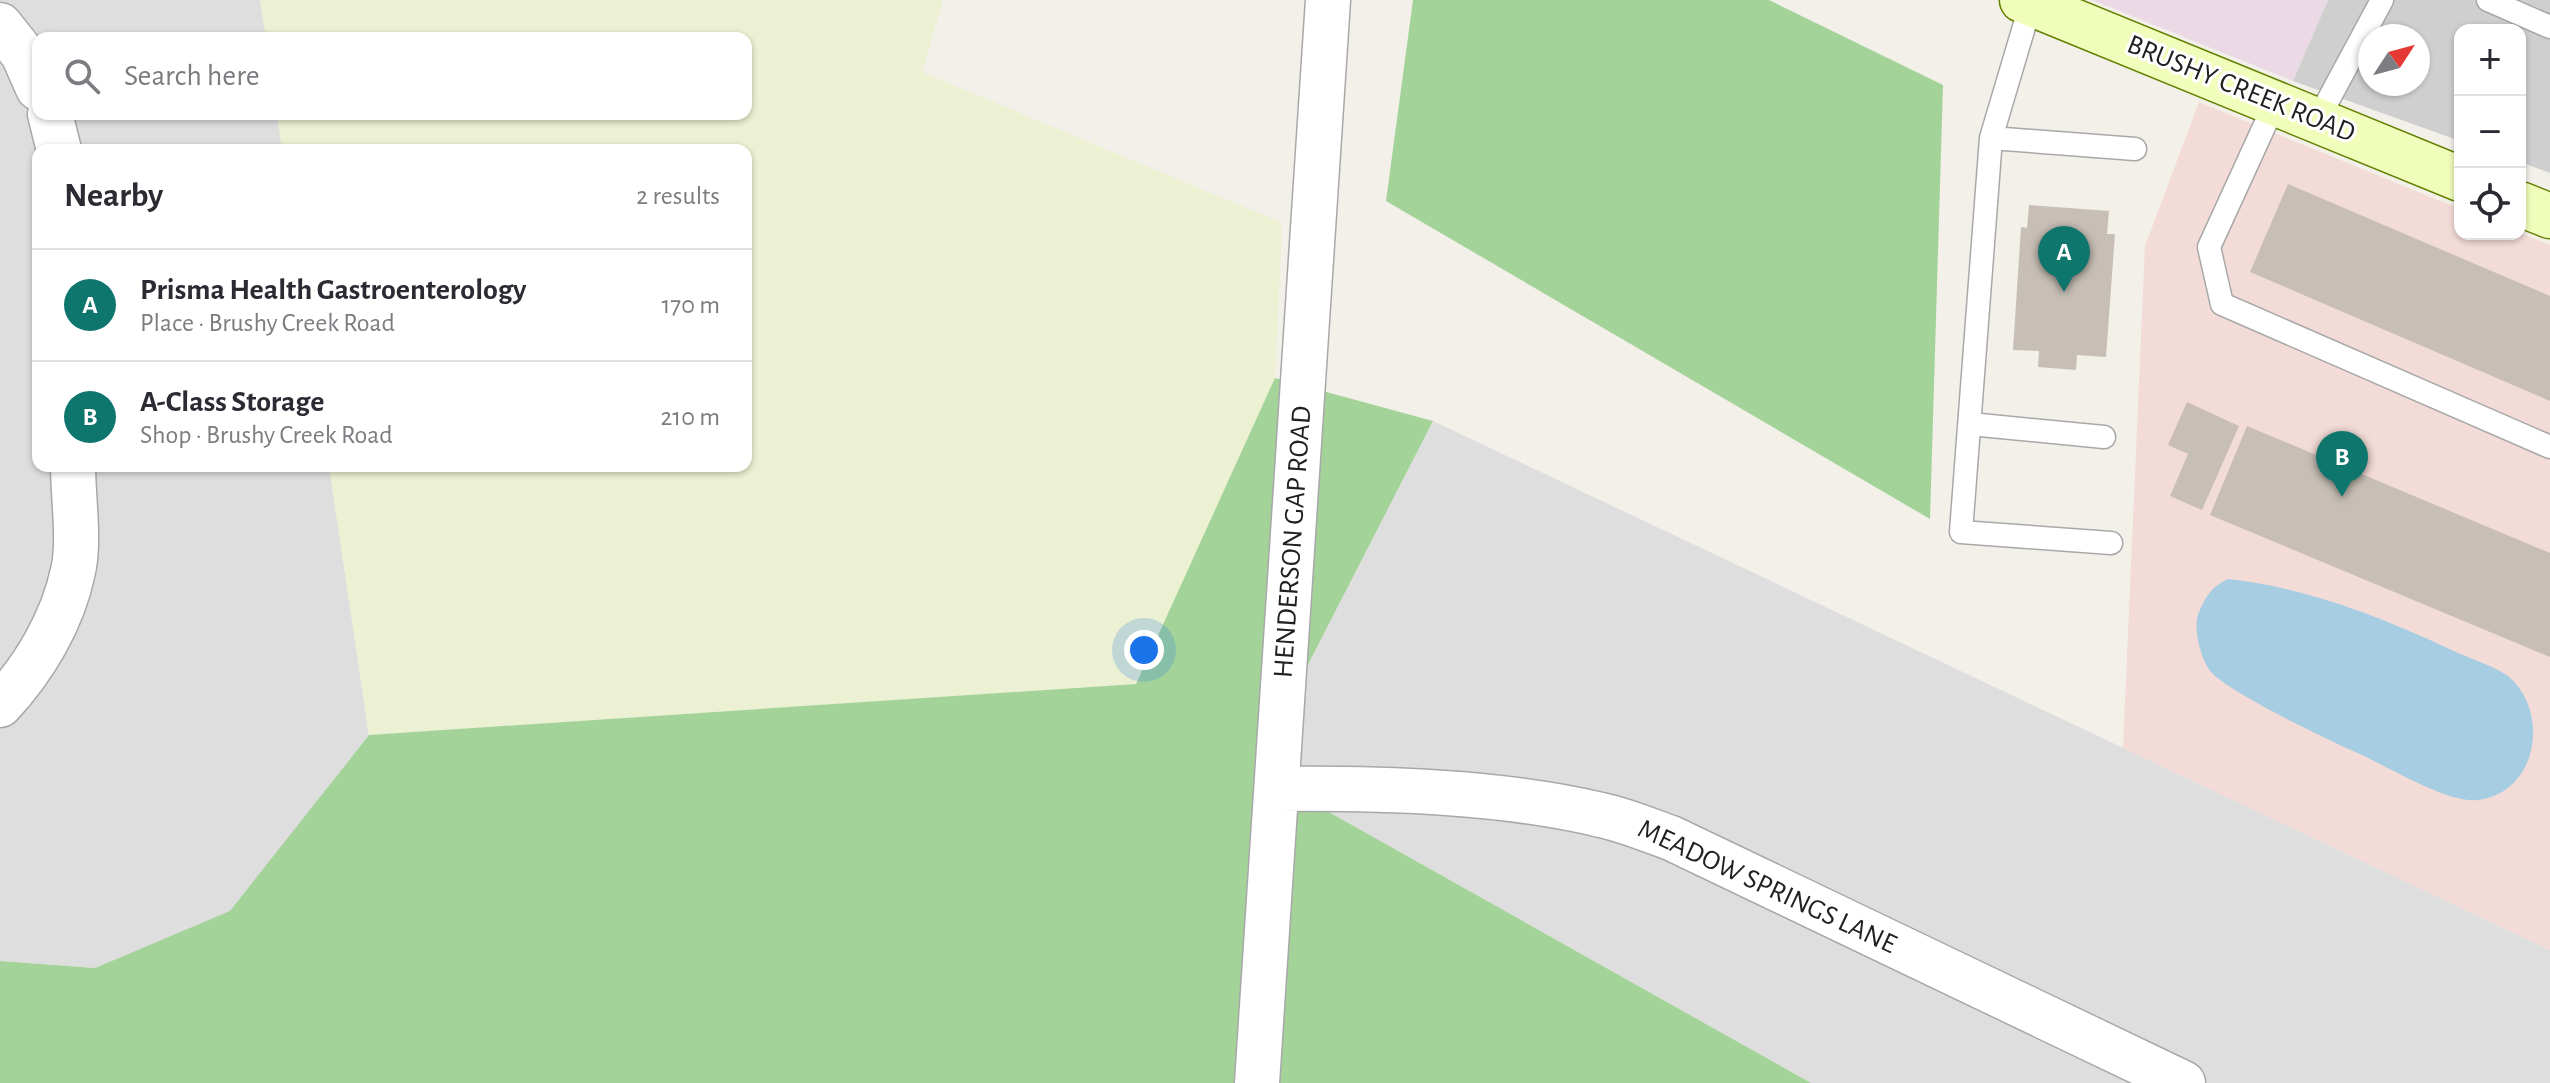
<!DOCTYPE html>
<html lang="en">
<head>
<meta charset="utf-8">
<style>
  body { margin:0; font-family:"Alegreya Sans",sans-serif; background:#f7f7f7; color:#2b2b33 }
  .controls { position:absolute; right:24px; top:24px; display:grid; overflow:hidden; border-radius:16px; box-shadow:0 2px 6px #0004 }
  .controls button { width:72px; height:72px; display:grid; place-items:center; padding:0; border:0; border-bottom:2px solid #e1e1e2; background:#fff; color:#2b2b33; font:40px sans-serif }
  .compass { position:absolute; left:2358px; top:24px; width:72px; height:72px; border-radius:50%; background:#fff; box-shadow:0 2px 6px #0004; rotate:54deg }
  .you { position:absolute; left:1144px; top:650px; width:28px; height:28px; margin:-20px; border:6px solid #fff; border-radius:50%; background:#1a73e8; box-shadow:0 0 0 12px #1a73e833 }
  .badge { display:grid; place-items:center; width:52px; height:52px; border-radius:50%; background:#0f766e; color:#fff; font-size:26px; font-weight:700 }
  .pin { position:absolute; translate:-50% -66px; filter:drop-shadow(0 2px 4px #0008) }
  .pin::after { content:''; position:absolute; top:42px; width:28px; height:24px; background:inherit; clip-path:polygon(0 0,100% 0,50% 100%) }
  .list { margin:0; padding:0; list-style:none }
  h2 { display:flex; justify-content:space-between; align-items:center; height:104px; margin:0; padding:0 32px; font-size:34px }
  h2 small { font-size:26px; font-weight:400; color:#7c7c81 }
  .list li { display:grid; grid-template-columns:52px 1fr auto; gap:24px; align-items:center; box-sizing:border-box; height:112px; padding:0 32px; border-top:2px solid #e1e1e2 }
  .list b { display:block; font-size:30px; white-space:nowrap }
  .list p { margin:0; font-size:26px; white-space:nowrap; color:#7c7c81 }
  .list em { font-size:26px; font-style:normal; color:#7c7c81 }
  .icon { flex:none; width:44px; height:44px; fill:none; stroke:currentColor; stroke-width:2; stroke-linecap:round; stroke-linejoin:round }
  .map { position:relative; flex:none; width:2550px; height:1083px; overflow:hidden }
  .search { position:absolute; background:#fff; box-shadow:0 2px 6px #0004; left:32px; top:32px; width:720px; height:88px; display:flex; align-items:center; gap:20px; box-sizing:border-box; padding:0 28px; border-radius:16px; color:#7c7c81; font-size:30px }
  .panel { position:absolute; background:#fff; box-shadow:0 2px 6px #0004; left:32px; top:144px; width:720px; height:328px; border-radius:16px }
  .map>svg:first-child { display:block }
  .residential { fill:#dfdede }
  .commercial { fill:#f3dbd7 }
  .industrial { fill:#ebd9e6 }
  .religious { fill:#cfcfcf; fill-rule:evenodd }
  .farmland { fill:#ebf1d2 }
  .forest { fill:#a4d39a }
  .water { fill:#a6cde1 }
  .building { fill:#c7bfb6 }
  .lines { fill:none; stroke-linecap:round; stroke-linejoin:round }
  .lane-casing { stroke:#a8a8a8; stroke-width:25 }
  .street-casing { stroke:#a8a8a8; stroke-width:47 }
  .secondary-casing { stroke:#638000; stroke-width:47 }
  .lane { stroke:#fff; stroke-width:22 }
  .street { stroke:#fff; stroke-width:44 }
  .secondary { stroke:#f1fdba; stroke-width:44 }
  .labels { text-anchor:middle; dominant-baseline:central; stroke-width:6; stroke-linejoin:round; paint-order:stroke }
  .street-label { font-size:28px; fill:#212121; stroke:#fff }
</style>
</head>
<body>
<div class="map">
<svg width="2550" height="1083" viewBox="0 0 2550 1083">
  <rect width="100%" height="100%" fill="#f2f0e8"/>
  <!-- residential -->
  <path class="residential" d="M 0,0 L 260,0 L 266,38 L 38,38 L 38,114 L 277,114 L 282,150 L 38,150 L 38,466 L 329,466 L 369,735 L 231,911 L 95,968 L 0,961 Z
    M 1433,421 L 2550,950 L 2550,1083 L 1811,1083 L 1254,770 Z"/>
  <!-- commercial -->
  <path class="commercial" d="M 2199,102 L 2460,209 L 2460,234 L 2520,233 L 2550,245 L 2550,950 L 2123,748 L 2145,246 Z"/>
  <!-- industrial -->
  <path class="industrial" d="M 2092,0 L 2328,0 L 2293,81 Z"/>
  <!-- religious -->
  <path class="religious" d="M 2328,0 L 2550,0 L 2550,173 L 2520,162 L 2520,30 L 2460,30 L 2460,141 L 2293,81 ZM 2370,36 L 2418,36 L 2418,84 L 2370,84 Z"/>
  <!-- farmland -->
  <path class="farmland" d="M 260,0 L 943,0 L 922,72 L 1282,223 L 1275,378 L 1137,684 L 369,735 L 329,466 L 746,466 L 746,150 L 282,150 L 277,114 L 746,114 L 746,38 L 266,38 Z"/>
  <!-- forest -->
  <path class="forest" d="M 1413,0 L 1769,0 L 1943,85 L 1930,519 L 1386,201 Z
    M 1275,378 L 1433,421 L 1254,770 L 1811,1083 L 0,1083 L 0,961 L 95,968 L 230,911 L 369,735 L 1136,684 Z"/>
  <!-- water -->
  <path class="water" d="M 2228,579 C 2306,587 2387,619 2458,653 C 2474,660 2494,666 2508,676 C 2550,711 2539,792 2478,800 C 2449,804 2388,767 2360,754 C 2332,742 2228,692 2211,672 C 2201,660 2193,629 2198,615 C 2205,597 2211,587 2228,579 Z"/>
  <!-- building -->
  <path class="building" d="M 2288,184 L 2550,296 L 2550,401 L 2250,272 Z
    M 2029,205 L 2109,211 L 2107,234 L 2115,234 L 2106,357 L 2077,355 L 2076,370 L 2038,367 L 2039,351 L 2013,350 L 2021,227 L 2027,228 Z
    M 2187,402 L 2239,426 L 2202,510 L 2170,496 L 2188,454 L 2168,445 Z
    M 2247,426 L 2550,553 L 2550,657 L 2210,515 Z"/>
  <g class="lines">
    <defs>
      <path id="lane" d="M 2032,0 L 1991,138 L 1961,532 L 2111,543
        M 2488,0 L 2550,27
        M 2275,103 L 2209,247 L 2222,304 L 2550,447
        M 2317,121 L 2382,0
        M 1991,138 L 2135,149
        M 1970,424 L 2104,437"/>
      <path id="street" d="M 0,25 L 23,54 L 38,88
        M 50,114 L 59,150
        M 0,705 C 34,669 63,620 73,571 C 80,542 73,497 73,466
        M 1277,789 C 1379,788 1501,791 1601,815 C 1625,820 1648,830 1671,838 L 2183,1083
        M 1257,1083 L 1328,0"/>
      <path id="secondary" d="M 2022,0 L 2460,179
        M 2520,204 L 2550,216"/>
    </defs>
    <!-- lane casing -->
    <use href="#lane" class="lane-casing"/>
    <!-- street casing -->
    <use href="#street" class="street-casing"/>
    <!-- secondary casing -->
    <use href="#secondary" class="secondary-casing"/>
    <!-- lane -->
    <use href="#lane" class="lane"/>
    <!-- street -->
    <use href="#street" class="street"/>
    <!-- secondary -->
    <use href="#secondary" class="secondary"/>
  </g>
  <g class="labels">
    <!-- street labels -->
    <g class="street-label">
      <text transform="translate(2241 89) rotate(22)">BRUSHY CREEK ROAD</text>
      <text transform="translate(1293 542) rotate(-86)">HENDERSON GAP ROAD</text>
      <text transform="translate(1767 887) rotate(25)">MEADOW SPRINGS LANE</text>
    </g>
  </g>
</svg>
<div class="controls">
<button>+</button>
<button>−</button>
<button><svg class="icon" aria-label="locate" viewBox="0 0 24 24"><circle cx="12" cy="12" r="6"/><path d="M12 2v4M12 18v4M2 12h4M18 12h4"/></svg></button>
</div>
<svg class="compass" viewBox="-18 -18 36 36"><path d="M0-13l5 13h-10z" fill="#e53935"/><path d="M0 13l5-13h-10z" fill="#7c7c81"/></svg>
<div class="you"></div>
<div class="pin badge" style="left:2064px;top:292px">A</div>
<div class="pin badge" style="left:2342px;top:497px">B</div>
<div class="search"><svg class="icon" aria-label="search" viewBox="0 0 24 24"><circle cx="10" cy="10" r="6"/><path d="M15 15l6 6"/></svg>Search here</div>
<section class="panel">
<h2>Nearby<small>2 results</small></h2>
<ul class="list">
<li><span class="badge">A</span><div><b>Prisma Health Gastroenterology</b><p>Place · Brushy Creek Road</p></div><em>170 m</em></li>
<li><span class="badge">B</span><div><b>A-Class Storage</b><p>Shop · Brushy Creek Road</p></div><em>210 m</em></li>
</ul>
</section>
</div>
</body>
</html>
